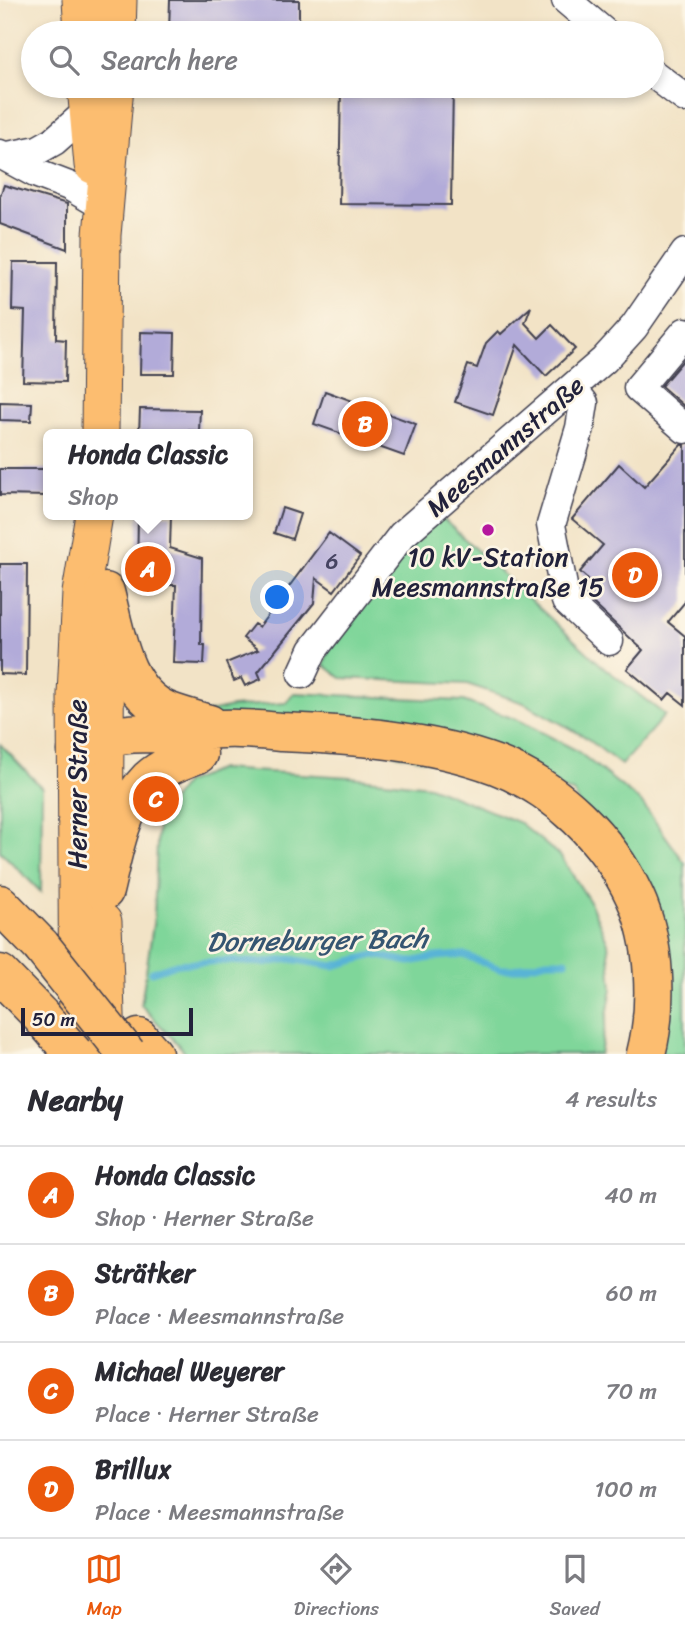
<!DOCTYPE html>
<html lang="en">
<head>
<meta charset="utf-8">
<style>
  body { margin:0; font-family:Sriracha,sans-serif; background:#f2f2f3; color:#2b2b33 }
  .scale { position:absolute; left:21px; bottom:18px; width:172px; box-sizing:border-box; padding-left:7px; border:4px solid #22223b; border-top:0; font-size:19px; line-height:24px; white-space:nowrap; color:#22223b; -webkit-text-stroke:5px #fcf5e5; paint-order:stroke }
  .you { position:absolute; left:278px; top:598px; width:24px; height:24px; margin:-18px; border:5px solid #fff; border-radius:50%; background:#1a73e8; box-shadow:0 0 0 10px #1a73e833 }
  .badge { display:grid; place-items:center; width:46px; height:46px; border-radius:50%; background:#ea580c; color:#fff; font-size:23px; font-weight:700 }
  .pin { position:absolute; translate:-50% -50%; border:4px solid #fff; box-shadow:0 2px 7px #0006 }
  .popup { position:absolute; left:43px; top:429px; width:210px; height:91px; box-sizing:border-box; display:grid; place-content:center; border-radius:10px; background:#fff; filter:drop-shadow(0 2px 5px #0005); font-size:23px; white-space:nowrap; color:#7c7c81 }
  .popup b { font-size:26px; color:#2b2b33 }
  .popup::after { content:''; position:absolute; left:50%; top:100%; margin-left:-14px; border:14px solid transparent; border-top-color:#fff }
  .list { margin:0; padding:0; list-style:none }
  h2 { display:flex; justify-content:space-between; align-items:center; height:91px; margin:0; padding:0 28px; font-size:30px }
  h2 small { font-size:23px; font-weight:400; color:#7c7c81 }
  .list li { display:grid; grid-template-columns:46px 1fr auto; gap:21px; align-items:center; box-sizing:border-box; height:98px; padding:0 28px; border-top:2px solid #e1e1e2 }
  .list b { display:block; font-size:26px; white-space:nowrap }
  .list p { margin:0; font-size:23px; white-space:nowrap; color:#7c7c81 }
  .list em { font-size:23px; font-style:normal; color:#7c7c81 }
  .icon { flex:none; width:38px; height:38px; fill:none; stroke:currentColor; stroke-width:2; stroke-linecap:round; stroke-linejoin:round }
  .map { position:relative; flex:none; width:685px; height:1054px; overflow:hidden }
  .search { position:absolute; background:#fff; box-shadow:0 4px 10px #0003; left:21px; right:21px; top:21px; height:77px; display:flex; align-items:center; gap:18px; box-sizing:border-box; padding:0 24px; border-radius:38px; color:#7c7c81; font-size:26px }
  .sheet { height:483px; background:#fff }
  nav { display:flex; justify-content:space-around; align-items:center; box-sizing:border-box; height:98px; border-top:2px solid #e1e1e2; background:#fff; font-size:19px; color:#7c7c81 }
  nav a { display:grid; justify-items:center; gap:4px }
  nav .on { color:#ea580c }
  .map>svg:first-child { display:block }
  .green { fill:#7fd69a; stroke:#507c6a; stroke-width:2 }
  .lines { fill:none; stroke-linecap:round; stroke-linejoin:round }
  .stream { stroke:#58b4d6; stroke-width:7 }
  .building { fill:#b2abd9 }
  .minor-casing { stroke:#413f50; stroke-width:31 }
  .major-casing { stroke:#413f50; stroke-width:39 }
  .highway-casing { stroke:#413f50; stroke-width:41 }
  .minor { stroke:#fff; stroke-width:28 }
  .major { stroke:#fcbd6f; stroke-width:37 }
  .highway { stroke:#fcbd6f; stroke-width:38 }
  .highway-bridge-casing { stroke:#413f50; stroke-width:41; stroke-linecap:butt }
  .highway-bridge { stroke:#fcbd6f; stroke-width:38 }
  .poi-dot { fill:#b5179e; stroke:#fcf5e5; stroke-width:2.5 }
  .labels { text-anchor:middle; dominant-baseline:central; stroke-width:5; stroke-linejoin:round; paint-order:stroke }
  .number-label { font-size:23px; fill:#464462 }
  .street-label { font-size:26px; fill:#22223b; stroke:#fcf5e5 }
  .poi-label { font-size:26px; fill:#22223b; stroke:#fcf5e5 }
  .water-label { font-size:28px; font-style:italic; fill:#355571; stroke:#fcf5e5 }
</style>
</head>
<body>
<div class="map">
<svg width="685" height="1054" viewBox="0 0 685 1054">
  <rect width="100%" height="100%" fill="#fcf5e5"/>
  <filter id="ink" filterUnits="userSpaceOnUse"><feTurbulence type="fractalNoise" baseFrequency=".0143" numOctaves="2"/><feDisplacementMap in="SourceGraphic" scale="14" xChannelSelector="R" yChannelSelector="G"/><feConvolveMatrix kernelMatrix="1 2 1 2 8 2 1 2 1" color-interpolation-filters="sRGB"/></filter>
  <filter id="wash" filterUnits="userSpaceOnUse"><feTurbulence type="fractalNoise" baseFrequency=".00686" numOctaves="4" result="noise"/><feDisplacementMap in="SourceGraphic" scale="28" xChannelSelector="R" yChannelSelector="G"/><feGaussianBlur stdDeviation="1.57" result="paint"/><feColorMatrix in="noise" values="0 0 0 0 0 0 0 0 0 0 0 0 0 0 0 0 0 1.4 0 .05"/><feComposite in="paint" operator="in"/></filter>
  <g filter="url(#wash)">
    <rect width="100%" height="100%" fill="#f2e3c6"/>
    <!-- green -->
    <path class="green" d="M 441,513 L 443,519 L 601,665 L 665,715 L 621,765 L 584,736 L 524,703 L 467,684 L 341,678 L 324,665 L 330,645 L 386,571 Z
      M 294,693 L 463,701 L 518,720 L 576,750 L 641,802 L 685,863 L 685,1054 L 659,1054 L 667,1008 L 574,792 L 204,713 L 232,707 L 286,703 Z
      M 0,744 L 42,788 L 41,892 L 0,851 Z
      M 220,769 L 350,777 L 429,786 L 520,823 L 561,857 L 590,902 L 608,943 L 612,988 L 600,1054 L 187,1054 L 141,1005 L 154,918 L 158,819 L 185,783 Z"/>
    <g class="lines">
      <!-- stream -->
      <path class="stream" d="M 152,972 L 176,964 L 224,961 L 265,963 L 290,959 L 333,966 L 374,955 L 410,962 L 435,957 L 464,955 L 500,969 L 514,969 L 547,961 L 566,961"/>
    </g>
    <g id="blocks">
      <!-- building -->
      <path class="building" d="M 170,0 L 299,0 L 299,33 L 169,33 Z
        M 341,86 L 453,86 L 451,205 L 339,204 Z
        M 4,185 L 67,204 L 67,249 L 0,224 L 0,196 Z
        M 13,262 L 57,262 L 56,339 L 66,340 L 65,382 L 23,381 L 25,311 L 12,310 Z
        M 531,307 L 525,323 L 539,338 L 552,325 L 575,349 L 546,376 L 517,345 L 493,415 L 455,402 L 468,365 L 477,368 L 486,343 L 498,331 L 501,334 Z
        M 141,332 L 175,333 L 174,374 L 140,374 Z
        M 685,358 L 685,407 L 661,386 Z
        M 325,391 L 416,424 L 404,456 L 314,424 Z
        M 0,402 L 32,403 L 31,421 L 0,420 Z
        M 140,409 L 200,410 L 199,431 L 174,430 L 174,434 L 139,434 Z
        M 681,445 L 685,445 L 685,602 L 668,622 L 685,636 L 685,705 L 670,693 L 664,700 L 627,669 L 643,650 L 581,592 L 580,588 L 588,579 L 580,572 L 603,545 L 572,519 L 619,464 L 644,487 Z
        M 0,469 L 48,469 L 48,496 L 0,495 Z
        M 282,508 L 300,514 L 292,539 L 274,533 Z
        M 138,515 L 171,515 L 170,548 L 202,558 L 201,645 L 205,645 L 204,664 L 173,663 L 176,585 L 148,585 L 149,578 L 137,578 Z
        M 329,533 L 360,556 L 334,591 L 316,578 L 314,603 L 258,672 L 261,679 L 245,686 L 241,678 L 234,681 L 226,663 L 258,650 L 243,638 L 254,624 L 259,627 Z
        M 0,564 L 27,564 L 26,675 L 0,674 Z"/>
    </g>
  </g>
  <g filter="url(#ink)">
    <use href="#blocks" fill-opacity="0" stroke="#413f50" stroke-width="2"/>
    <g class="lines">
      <defs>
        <path id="minor" d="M 566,0 L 605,33
          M 652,73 L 685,98
          M 0,154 L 35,173 L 69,186 L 98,203
          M 8,156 L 38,150 L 54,141 L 87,112
          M 685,332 L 638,388 L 685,429
          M 572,388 L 584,403 L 580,428 L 551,525 L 566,601 L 609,641
          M 302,674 L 313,650 L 402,535 L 604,360 L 634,327 L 685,253"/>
        <path id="major" d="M 81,0 L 83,33
          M 117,33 L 118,0
          M 86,86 L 93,165
          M 100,434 L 102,235 L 115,86
          M 104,864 L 106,617
          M 103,922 L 107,1045
          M 78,1054 L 76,694 L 81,593 L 94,515"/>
        <path id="highway" d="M 105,592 C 116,634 122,691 167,711 C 180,716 195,720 209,724
          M 77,751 C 87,747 96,741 106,738 C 124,733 141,733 159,733 C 180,732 202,729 223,729 C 242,728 262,730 281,732 C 353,735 428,740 496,765 C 557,788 608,839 635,897 C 656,942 658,1007 646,1054
          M 104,891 C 114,851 119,809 149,779 C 162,767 182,760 198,754
          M 0,904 L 41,946
          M 0,974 L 40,1015
          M 139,1038 L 153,1054"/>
      </defs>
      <!-- minor casing -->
      <use href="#minor" class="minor-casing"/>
      <!-- major casing -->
      <use href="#major" class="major-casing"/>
      <!-- highway casing -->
      <use href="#highway" class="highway-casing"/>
      <!-- minor -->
      <use href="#minor" class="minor"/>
      <!-- major -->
      <use href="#major" class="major"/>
      <!-- highway -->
      <use href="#highway" class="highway"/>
      <defs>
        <path id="highway-bridge" d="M 41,946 L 127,1054
          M 40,1015 L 74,1054"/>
      </defs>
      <!-- highway-bridge casing -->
      <use href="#highway-bridge" class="highway-bridge-casing"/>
      <!-- highway-bridge -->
      <use href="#highway-bridge" class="highway-bridge"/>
    </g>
  </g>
  <!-- markers -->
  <circle class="poi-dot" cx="488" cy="530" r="7"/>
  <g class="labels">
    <!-- number labels -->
    <g class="number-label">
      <text x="332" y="561">6</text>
    </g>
    <!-- street labels -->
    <g class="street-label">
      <text transform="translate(505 446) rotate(-41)">Meesmannstraße</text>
      <text transform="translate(77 784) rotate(-90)">Herner Straße</text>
    </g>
    <!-- poi labels -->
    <g class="poi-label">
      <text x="488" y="557">10 kV-Station<tspan x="488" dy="30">Meesmannstraße 15</tspan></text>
    </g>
    <!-- water labels -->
    <g class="water-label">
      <text transform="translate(317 940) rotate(-1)">Dorneburger Bach</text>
    </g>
  </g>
</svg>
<div class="scale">50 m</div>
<div class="you"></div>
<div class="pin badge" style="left:148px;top:569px">A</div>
<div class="popup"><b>Honda Classic</b>Shop</div>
<div class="pin badge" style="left:365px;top:424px">B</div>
<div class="pin badge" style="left:156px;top:799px">C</div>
<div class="pin badge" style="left:635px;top:575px">D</div>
<div class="search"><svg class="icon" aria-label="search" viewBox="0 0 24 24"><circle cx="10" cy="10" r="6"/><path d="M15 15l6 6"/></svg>Search here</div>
</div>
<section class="sheet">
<h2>Nearby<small>4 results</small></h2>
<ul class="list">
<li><span class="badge">A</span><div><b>Honda Classic</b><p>Shop · Herner Straße</p></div><em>40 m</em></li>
<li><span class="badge">B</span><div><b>Strätker</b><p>Place · Meesmannstraße</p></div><em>60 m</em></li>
<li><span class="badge">C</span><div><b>Michael Weyerer</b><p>Place · Herner Straße</p></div><em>70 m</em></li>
<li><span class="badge">D</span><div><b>Brillux</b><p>Place · Meesmannstraße</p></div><em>100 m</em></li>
</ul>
</section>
<nav>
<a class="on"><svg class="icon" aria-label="map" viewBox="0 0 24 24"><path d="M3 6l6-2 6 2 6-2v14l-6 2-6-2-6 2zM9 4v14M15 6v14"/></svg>Map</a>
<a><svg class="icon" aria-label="directions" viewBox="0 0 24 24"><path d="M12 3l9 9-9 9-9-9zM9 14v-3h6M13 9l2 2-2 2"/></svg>Directions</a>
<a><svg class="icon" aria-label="saved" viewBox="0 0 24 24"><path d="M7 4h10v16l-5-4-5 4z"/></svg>Saved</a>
</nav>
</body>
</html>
